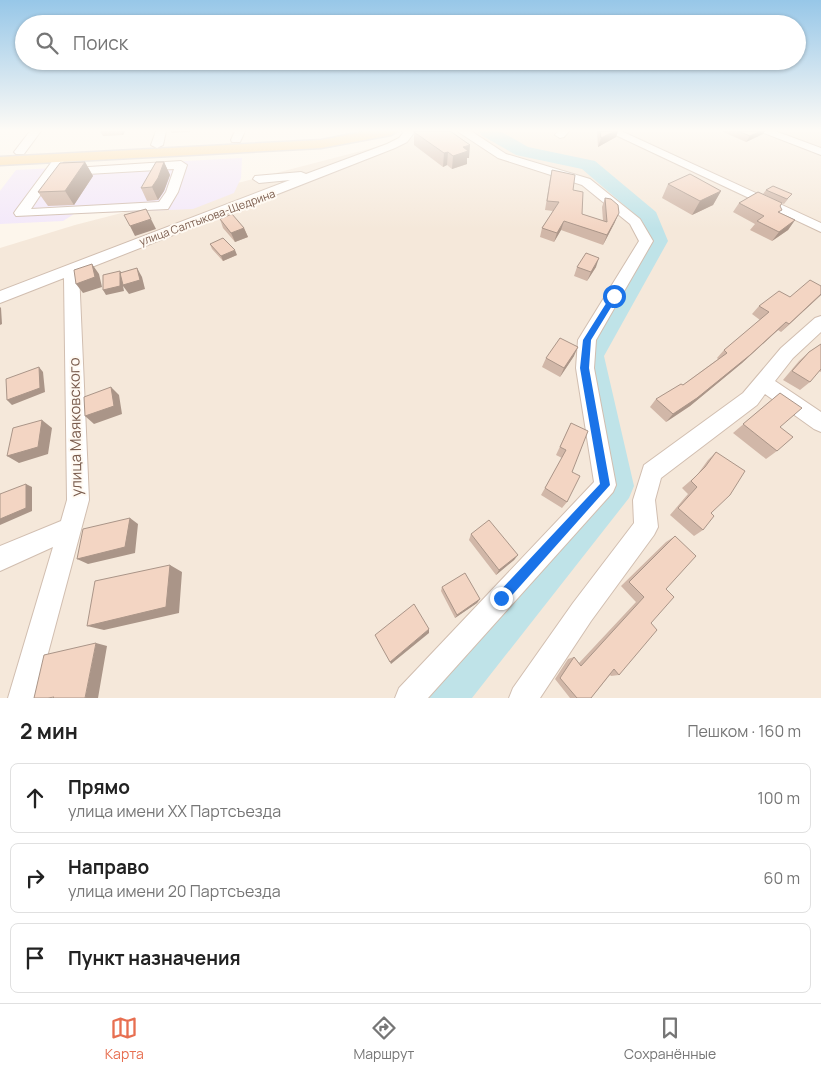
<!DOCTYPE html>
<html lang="ru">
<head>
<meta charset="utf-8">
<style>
  body { margin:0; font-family:Manrope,sans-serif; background:#f6f6f6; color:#222 }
  .stop { position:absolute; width:15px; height:15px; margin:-11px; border:4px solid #1a73e8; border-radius:50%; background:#fff }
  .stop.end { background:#1a73e8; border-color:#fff; box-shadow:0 1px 5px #0008 }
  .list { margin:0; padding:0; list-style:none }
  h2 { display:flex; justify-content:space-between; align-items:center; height:65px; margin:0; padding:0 20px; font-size:21px }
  h2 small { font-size:16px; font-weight:400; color:#767676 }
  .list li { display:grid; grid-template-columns:32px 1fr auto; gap:15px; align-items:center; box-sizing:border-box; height:70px; margin:0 10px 10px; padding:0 10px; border:1px solid #e0e0e0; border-radius:8px }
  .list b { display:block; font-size:19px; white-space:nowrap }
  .list p { margin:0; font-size:16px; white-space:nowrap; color:#767676 }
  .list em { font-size:16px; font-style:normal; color:#767676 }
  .icon { flex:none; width:28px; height:28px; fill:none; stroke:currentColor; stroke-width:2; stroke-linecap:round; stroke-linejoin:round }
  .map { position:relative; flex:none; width:821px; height:698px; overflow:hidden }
  .search { position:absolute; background:#fff; box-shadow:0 1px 4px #0004; left:15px; right:15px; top:15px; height:55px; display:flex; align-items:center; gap:12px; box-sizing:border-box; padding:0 18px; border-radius:28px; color:#767676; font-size:19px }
  .sheet { height:305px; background:#fff }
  nav { display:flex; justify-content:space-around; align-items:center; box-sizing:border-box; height:70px; border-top:1px solid #e0e0e0; background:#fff; font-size:14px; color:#767676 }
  nav a { display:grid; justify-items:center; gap:2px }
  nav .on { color:#e76f51 }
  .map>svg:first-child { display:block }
  .residential { fill:#f5e8da }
  .education { fill:#f3e8fa }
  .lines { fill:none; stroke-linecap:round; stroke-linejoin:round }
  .river { fill:#bfe3e8; fill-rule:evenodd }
  .minor-casing { stroke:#d1beb0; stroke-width:2 }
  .major-casing { stroke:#dad1cd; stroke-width:3 }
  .minor { fill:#fff; fill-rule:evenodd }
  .major { fill:#fbd9a5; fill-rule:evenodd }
  .wall { fill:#d1b7a8 }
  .shaded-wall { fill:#aa9588 }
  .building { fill:#f3d5c3; stroke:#aa9588 }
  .route { fill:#1a73e8 }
  .labels { text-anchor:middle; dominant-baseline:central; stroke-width:4; stroke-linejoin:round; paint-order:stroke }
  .far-street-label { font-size:11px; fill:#7a5c4d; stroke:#fffaf3 }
  .near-street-label { font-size:15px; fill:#7a5c4d; stroke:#fffaf3 }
</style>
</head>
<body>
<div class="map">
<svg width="821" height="698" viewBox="0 0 821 698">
  <rect width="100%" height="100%" fill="#fdf6ec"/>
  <!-- residential -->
  <path class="residential" d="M 438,131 L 821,131 L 821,698 L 0,698 L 0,248 L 75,225 Z"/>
  <!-- education -->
  <path class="education" d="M 242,158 L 241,178 L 234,193 L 193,209 L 74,214 L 63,221 L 0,224 L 0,191 L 16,170 Z"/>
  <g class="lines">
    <!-- river -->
    <path class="river" d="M 479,131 L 500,131 L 528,147 L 595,161 L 656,212 L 668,241 L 604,356 L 634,486 L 629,498 L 472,698 L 422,698 L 428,682 L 599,481 L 576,356 L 646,241 L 639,218 L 582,169 L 516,155 L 481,135 Z"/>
    <defs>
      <path id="minor" d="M 30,131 L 41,131 L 24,154 L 16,154 L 14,152 Z
        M 156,131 L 166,131 L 163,145 L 157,148 L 151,145 Z
        M 235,131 L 245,131 L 240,142 L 232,142 L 231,140 Z
        M 402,131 L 413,131 L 414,133 L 407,142 L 395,148 L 79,272 L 89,500 L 36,698 L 8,698 L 53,547 L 0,571 L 0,546 L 61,521 L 67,500 L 64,278 L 0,303 L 0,291 L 290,180 L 259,183 L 253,179 L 255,176 L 301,172 L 306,174 L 387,144 L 399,138 L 403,133 Z
        M 457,131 L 471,131 L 506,154 L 590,179 L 640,219 L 653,241 L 596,340 L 594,368 L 616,485 L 613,492 L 428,698 L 395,698 L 399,688 L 594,482 L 576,368 L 578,340 L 639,241 L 630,224 L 582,185 L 498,158 Z
        M 558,131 L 569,131 L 564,137 L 560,138 L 555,135 Z
        M 607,131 L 621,131 L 821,223 L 821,232 Z
        M 759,131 L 775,131 L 821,148 L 821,155 Z
        M 60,155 L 66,158 L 58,169 L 181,161 L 187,165 L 178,192 L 168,209 L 16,216 L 14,213 L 16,210 L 56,156 ZM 174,169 L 166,192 L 159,202 L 31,209 L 53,176 Z
        M 821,316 L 821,332 L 793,358 L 775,381 L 821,412 L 821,432 L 814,429 L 765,394 L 757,405 L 661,478 L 655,500 L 658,527 L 654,535 L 591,621 L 540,698 L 509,698 L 513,688 L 573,603 L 634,523 L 633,500 L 644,465 L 743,393 L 781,348 L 815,318 Z"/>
      <path id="major" d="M 367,131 L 398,131 L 391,135 L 321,148 L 0,165 L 0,157 L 321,140 Z"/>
    </defs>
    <!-- minor casing -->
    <use href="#minor" class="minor-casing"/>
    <!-- major casing -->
    <use href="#major" class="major-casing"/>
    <!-- minor -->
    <use href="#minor" class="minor"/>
    <!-- major -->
    <use href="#major" class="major"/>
  </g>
  <!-- wall -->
  <path class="wall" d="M 100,131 L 125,131 L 123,135 L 103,136 Z
    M 171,131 L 190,131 L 190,132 L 171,133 Z
    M 597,131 L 618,131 L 616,137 L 598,147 Z
    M 721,131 L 765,131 L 763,134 L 746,142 Z
    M 414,132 L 469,158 L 467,158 L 467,164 L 452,169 L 447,165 L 443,167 L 414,145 Z
    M 85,162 L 93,176 L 74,205 L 48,206 L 38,192 Z
    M 164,162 L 170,175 L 164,191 L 158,200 L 147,201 L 141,188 Z
    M 552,170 L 573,190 L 582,214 L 603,221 L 602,207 L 605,198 L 615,222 L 603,245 L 561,230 L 554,242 L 540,237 L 542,228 L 553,211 L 545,210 L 550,179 Z
    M 668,184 L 721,191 L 713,205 L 692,215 L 662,198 Z
    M 766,190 L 788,199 L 784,204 L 763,194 Z
    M 739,203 L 782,203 L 780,207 L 780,213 L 795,220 L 788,230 L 772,241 L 750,230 L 755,224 L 733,212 Z
    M 220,219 L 244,228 L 248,237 L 235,242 L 223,228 Z
    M 210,244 L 237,255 L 223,261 L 212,249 Z
    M 577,267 L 596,267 L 587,281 L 574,276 Z
    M 821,286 L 821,295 L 781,332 L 778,330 L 742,363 L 690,406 L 666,422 L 650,407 L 656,399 L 683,385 L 718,359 L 717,358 L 724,350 L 760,320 L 752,314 L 759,306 L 790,297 Z
    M 821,344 L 821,372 L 819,371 L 810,382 L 800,390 L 783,380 L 799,361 L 809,352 Z
    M 574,356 L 560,377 L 542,367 L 546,358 Z
    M 780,393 L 780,427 L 777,451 L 766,459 L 733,433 Z
    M 571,423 L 572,472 L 567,502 L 562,508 L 541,495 L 562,458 L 556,455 Z
    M 716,452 L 711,513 L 703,530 L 694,536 L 670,515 L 688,494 L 682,488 L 697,475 L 708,460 Z
    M 471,534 L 518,555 L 514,560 L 496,575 L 469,540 Z
    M 675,536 L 666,589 L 651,623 L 619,675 L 611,676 L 610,675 L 591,698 L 570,698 L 555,679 L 568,659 L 574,657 L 579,663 L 636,602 L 621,586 L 666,542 Z
    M 442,587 L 480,599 L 477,603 L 455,618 L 441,591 Z"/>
  <!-- shaded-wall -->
  <path class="shaded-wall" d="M 121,131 L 125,131 L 123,135 Z
    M 615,131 L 618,131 L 616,137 L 598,147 L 601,138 Z
    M 761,131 L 765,131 L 763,134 L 746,142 L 750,136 Z
    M 470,145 L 469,158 L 467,158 L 467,164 L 452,169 L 453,156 L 463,147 Z
    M 448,152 L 447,165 L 443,167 L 444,153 Z
    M 85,162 L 93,176 L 74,205 L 65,191 Z
    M 164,162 L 170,175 L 164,191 L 158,200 L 152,187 Z
    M 721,191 L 713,205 L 692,215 L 700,201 Z
    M 146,209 L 156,229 L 135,236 L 130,226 Z
    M 619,213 L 615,222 L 603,245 L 607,235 Z
    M 795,220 L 788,230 L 772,241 L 779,232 Z
    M 564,221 L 561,230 L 554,242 L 557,233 Z
    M 244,228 L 248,237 L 235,242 L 231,233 Z
    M 235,250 L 237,255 L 223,261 L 221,256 Z
    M 599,258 L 596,267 L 587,281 L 591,272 Z
    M 92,264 L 99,274 L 102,287 L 83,293 L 76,284 Z
    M 137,268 L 142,277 L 145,289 L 129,294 L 123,286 L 124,291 L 106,295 L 103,290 L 120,271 L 123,275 Z
    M 821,294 L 821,295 L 781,332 L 789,324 Z
    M 0,307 L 1,308 L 2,324 L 0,325 Z
    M 786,322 L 778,330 L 742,363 L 690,406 L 666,422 L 673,414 Z
    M 578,347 L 574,356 L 560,377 L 564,368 Z
    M 39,367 L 43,372 L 45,392 L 12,405 L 7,400 Z
    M 111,387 L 119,395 L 122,414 L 94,424 L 85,416 Z
    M 42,420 L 52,428 L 48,454 L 19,463 L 7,456 Z
    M 26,484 L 32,487 L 32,511 L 0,525 L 0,519 Z
    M 130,518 L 138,524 L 135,553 L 88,564 L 77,559 Z
    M 518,555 L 514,560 L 496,575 L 499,570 Z
    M 170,565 L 182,572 L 179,613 L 104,630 L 87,626 Z
    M 480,599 L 477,603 L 455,618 L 457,615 Z
    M 429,629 L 429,633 L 391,664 L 390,662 Z
    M 96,643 L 107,646 L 98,698 L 85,698 Z"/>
  <!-- building -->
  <path class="building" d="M 417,131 L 450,131 L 470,145 L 463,147 L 468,151 L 453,156 L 448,152 L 444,153 L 414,132 Z
    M 600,131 L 615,131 L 601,138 Z
    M 738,131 L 761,131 L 750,136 Z
    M 85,162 L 65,191 L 38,192 L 60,163 Z
    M 156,162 L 164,162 L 158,178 L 152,187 L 141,188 Z
    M 552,170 L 575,175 L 573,190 L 583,192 L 582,214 L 607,222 L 605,198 L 611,199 L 618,205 L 619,213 L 607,235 L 564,221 L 557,233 L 542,228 L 559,202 L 547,201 Z
    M 690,174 L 721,191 L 700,201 L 668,184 Z
    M 773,186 L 792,194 L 787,199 L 766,190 Z
    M 758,192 L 782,203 L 780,206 L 782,210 L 778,212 L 795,220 L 779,232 L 757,221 L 764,216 L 739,203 Z
    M 146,209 L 151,219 L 130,226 L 124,215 Z
    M 232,214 L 244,228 L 231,233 L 220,219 Z
    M 223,238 L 235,250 L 221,256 L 210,244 Z
    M 586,253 L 599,258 L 591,272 L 577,267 Z
    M 92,264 L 95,277 L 76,284 L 74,270 Z
    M 137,268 L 140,280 L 123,285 L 120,273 Z
    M 120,271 L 120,286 L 103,290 L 103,275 Z
    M 810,280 L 821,286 L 821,294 L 789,324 L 786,322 L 750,355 L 697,398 L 673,414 L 656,399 L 681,384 L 683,385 L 727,353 L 724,350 L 769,312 L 759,306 L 779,291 L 790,297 Z
    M 560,338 L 578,347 L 564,368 L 546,358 Z
    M 821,344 L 821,369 L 810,382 L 792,371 L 809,352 Z
    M 39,367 L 40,388 L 7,400 L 6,379 Z
    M 111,387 L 114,406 L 85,416 L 84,397 Z
    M 780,393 L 802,408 L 780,427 L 793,437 L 777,451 L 743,424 Z
    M 42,420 L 38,447 L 7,456 L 13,428 Z
    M 571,423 L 588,431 L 572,472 L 580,476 L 567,502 L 545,488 L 566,450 L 560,447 Z
    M 716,452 L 745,471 L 730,495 L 711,513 L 714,516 L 703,530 L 678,508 L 697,487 L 691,481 L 705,467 Z
    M 26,484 L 26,508 L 0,519 L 0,494 Z
    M 130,518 L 125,547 L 77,559 L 83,529 Z
    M 489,520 L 518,555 L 499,570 L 471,534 Z
    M 675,536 L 696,556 L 666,589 L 674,597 L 651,623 L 657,630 L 619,675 L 614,669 L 591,698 L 577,698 L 560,678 L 574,657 L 581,666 L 644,597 L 629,582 Z
    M 170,565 L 166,607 L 87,626 L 95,581 Z
    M 465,573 L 480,599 L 457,615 L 442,587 Z
    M 414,604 L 429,629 L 390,662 L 375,635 Z
    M 96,643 L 85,698 L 53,698 L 54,697 L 48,698 L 34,698 L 44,655 Z"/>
  <!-- sky -->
  <linearGradient id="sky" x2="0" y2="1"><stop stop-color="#97c7e8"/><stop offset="0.57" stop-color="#fefbf6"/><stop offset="1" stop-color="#fefbf6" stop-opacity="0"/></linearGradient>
  <rect width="821" height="229" fill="url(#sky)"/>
  <!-- route -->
  <path class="route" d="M 614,293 L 618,296 L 591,340 L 589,368 L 610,485 L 505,603 L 501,604 L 497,603 L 495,598 L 497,594 L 600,484 L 580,368 L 583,340 L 612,294 Z"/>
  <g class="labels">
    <!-- far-street labels -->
    <g class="far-street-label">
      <text transform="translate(207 217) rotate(-20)">улица Салтыкова-Щедрина</text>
    </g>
    <!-- near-street labels -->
    <g class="near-street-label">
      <text transform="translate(75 427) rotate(-91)">улица Маяковского</text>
    </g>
  </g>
</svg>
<div class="stop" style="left:614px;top:296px"></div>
<div class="stop end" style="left:501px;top:598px"></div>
<div class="search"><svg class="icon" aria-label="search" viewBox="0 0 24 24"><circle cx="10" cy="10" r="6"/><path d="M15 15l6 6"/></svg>Поиск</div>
</div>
<section class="sheet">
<h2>2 мин<small>Пешком · 160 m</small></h2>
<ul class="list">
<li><svg class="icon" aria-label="ahead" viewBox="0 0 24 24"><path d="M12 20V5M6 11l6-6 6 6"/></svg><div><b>Прямо</b><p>улица имени ХХ Партсъезда</p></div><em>100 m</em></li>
<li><svg class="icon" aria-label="right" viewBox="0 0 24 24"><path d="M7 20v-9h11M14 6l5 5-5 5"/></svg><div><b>Направо</b><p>улица имени 20 Партсъезда</p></div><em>60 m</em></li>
<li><svg class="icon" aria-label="arrive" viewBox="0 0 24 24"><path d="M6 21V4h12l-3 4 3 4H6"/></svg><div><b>Пункт назначения</b></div></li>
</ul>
</section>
<nav>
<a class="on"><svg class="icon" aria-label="map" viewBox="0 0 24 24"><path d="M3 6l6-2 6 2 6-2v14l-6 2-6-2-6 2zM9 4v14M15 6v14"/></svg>Карта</a>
<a><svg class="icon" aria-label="directions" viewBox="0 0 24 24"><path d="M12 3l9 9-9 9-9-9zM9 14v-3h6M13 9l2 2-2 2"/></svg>Маршрут</a>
<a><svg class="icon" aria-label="saved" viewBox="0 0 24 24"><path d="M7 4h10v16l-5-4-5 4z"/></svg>Сохранённые</a>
</nav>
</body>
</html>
